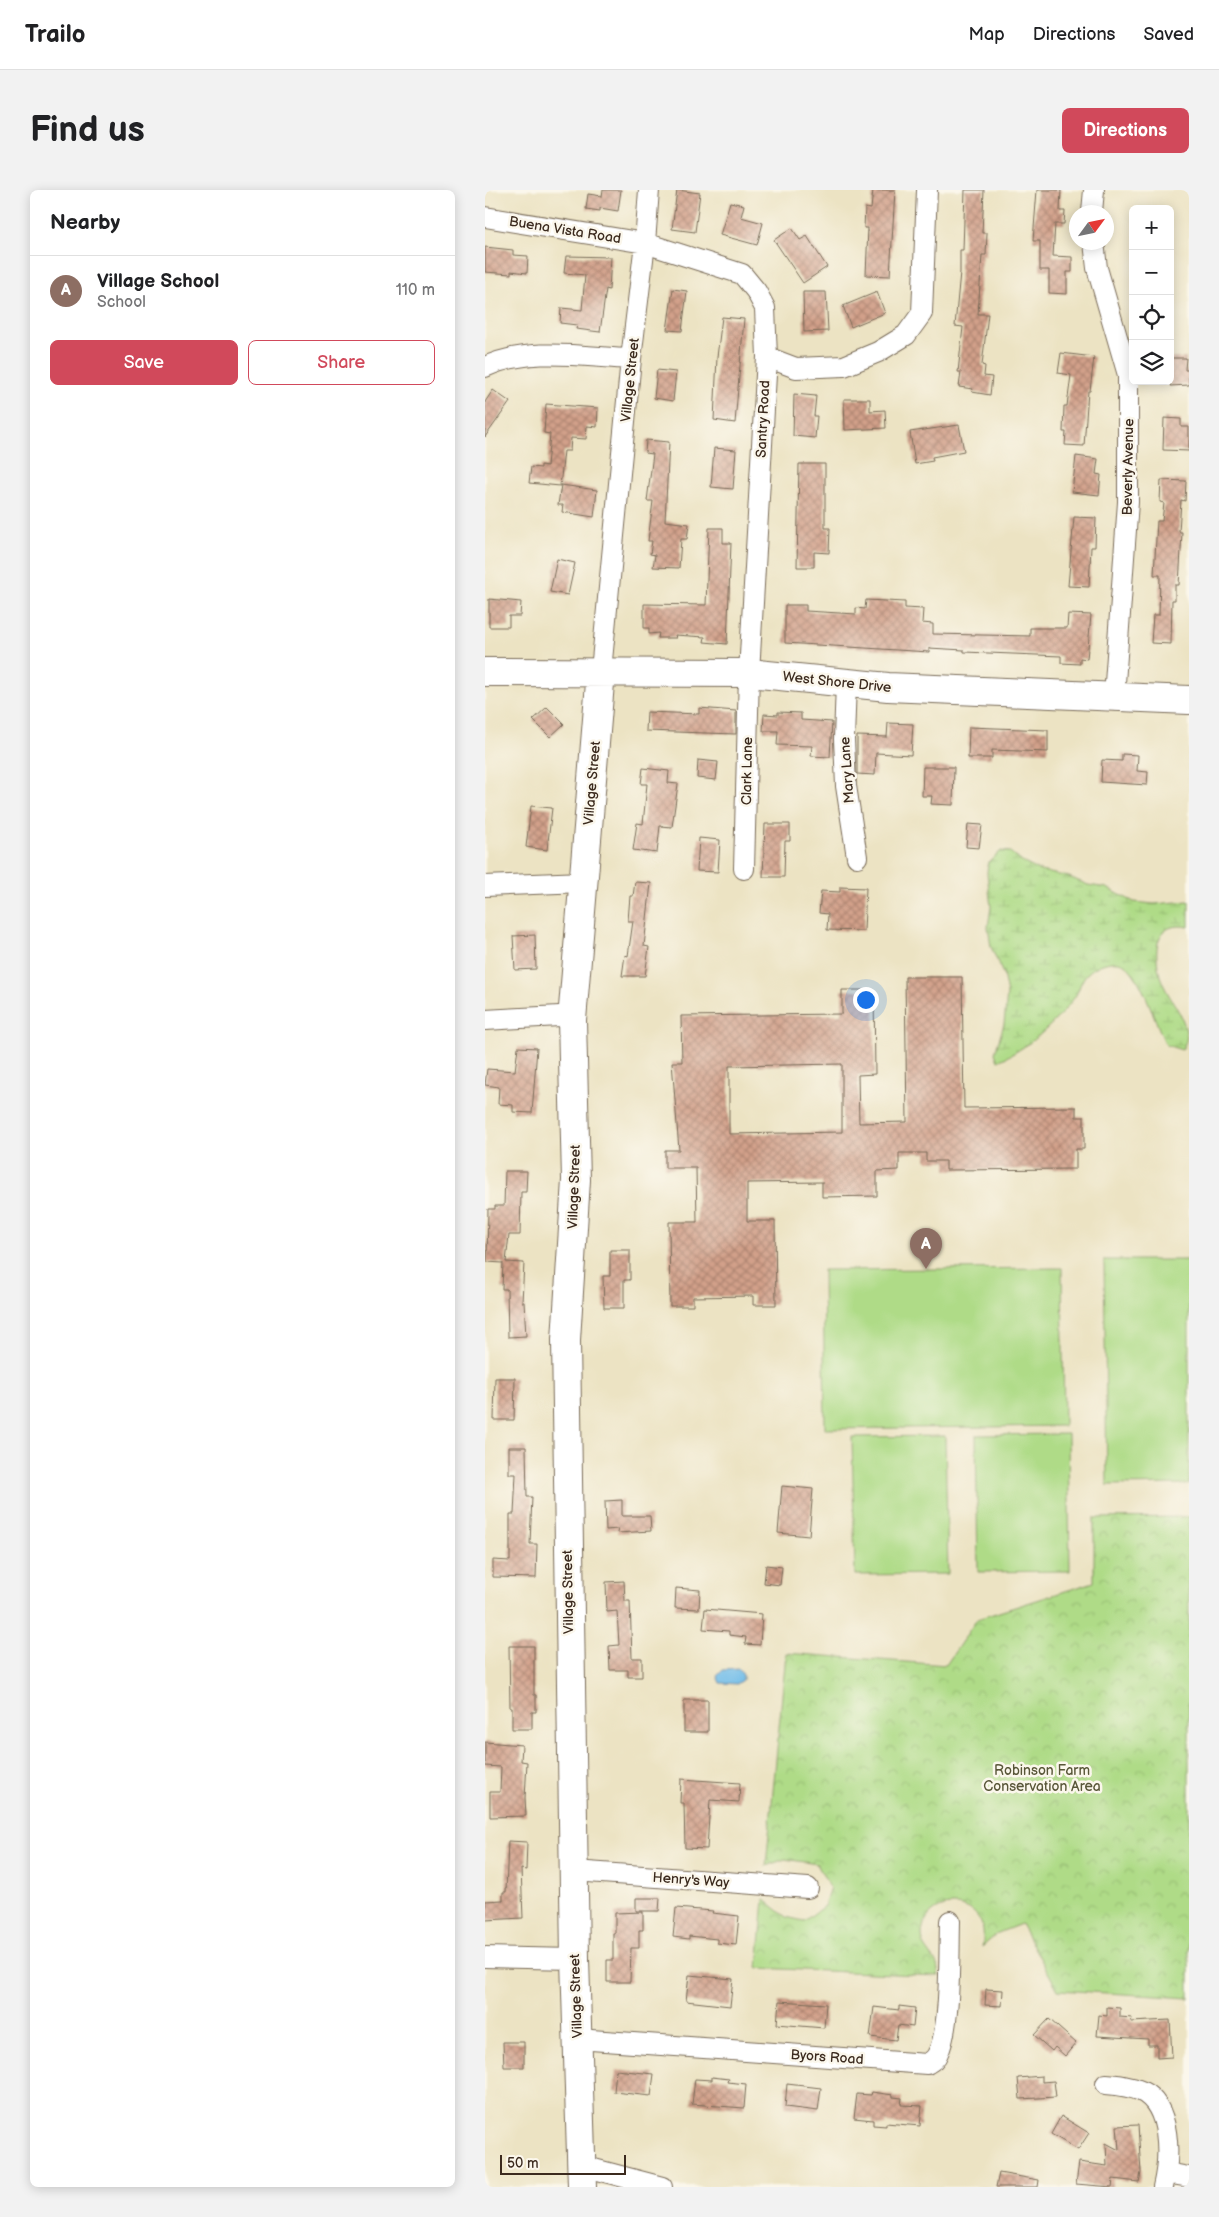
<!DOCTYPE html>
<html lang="en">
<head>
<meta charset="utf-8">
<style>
  body { margin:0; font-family:"Balsamiq Sans",sans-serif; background:#f2f2f2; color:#202124 }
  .controls { position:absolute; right:15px; top:15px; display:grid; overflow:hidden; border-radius:8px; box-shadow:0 2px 12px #0003 }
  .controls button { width:45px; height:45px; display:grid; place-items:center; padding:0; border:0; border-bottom:1px solid #e0e0e0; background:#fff; color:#202124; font:25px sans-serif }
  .compass { position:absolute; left:584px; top:15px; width:45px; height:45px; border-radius:50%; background:#fff; box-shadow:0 2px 12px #0003; rotate:57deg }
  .scale { position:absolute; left:15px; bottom:12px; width:126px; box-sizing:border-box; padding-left:5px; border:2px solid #3b2a1e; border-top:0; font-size:14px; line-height:18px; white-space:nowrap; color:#3b2a1e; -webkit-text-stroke:4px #fbf7ec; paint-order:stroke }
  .you { position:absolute; left:380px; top:809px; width:18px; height:18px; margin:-12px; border:4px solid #fff; border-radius:50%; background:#1a73e8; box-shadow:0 0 0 8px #1a73e833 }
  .badge { display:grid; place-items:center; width:32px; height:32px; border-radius:50%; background:#d1495b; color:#fff; font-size:16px; font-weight:700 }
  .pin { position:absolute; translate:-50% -41px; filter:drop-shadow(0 1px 2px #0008) }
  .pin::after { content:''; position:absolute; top:26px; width:18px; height:15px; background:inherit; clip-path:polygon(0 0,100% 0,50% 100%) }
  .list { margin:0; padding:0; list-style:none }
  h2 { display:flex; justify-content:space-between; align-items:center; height:65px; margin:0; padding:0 20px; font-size:21px }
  h2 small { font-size:16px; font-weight:400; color:#757577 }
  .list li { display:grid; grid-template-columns:32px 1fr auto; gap:15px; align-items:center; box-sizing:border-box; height:70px; padding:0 20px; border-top:1px solid #e0e0e0 }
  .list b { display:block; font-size:19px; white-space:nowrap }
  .list p { margin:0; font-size:16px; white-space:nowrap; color:#757577 }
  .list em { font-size:16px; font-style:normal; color:#757577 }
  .actions { display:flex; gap:10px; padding:15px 20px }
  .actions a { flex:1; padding:11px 0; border:1px solid #d1495b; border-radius:8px; text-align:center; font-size:18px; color:#d1495b }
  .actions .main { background:#d1495b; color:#fff }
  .icon { flex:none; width:28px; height:28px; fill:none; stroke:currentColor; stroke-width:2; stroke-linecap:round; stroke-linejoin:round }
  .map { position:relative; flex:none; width:704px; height:1997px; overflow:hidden; border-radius:8px }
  header { display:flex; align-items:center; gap:30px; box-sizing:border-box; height:70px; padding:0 25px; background:#fff; border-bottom:1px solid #e0e0e0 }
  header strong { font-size:24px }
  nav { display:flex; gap:28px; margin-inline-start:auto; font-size:18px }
  .intro { display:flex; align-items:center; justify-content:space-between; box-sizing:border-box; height:120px; padding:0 30px }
  h1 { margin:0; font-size:35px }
  .button { padding:12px 22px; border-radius:8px; background:#d1495b; color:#fff; font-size:18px; font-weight:700 }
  main { display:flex; gap:30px; padding:0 30px }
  aside { flex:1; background:#fff; border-radius:8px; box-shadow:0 2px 12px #0003 }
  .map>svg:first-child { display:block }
  .wetland { fill:url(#wetland-marsh); stroke:#758252 }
  .park { fill:url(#park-crowns); stroke:#758252 }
  .pitch { fill:#afdb87; stroke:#758252 }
  .water { fill:#6ebbe8; stroke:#547283 }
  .building { fill:url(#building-cross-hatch); fill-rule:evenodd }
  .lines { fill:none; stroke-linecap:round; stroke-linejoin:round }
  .street-casing { stroke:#796b58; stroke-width:22 }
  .secondary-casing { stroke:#796b58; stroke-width:30 }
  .street { stroke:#fff; stroke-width:20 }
  .secondary { stroke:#fff; stroke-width:28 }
  .labels { text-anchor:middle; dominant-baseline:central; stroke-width:5; stroke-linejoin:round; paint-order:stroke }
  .street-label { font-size:14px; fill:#3b2a1e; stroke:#fbf7ec }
  .park-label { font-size:14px; fill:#585638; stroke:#fbf7ec }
</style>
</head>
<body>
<header>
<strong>Trailo</strong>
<nav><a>Map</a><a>Directions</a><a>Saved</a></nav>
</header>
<div class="intro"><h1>Find us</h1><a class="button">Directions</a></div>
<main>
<aside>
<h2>Nearby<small></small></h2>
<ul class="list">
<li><span class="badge" style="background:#8d6e63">A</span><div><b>Village School</b><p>School</p></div><em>110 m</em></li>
</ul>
<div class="actions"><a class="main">Save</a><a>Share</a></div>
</aside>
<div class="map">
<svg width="704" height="1997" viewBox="0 0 704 1997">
  <defs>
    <pattern id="wetland-marsh" width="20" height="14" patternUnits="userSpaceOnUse" patternTransform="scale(1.25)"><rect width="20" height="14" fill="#afdb87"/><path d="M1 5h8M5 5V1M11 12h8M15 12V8" fill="none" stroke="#97bc74"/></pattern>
    <pattern id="park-crowns" width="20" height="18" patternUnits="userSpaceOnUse" patternTransform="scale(1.25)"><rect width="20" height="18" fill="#afdb87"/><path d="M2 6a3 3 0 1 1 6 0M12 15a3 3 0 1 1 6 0" fill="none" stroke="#97bc74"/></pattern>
    <pattern id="building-cross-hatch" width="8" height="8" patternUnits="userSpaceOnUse" patternTransform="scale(1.25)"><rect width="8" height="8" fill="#d2a08a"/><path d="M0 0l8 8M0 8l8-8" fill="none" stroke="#ac8370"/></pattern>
  </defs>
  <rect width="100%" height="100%" fill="#fbf7ec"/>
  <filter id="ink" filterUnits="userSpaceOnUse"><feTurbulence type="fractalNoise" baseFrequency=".02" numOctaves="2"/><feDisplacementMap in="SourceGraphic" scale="10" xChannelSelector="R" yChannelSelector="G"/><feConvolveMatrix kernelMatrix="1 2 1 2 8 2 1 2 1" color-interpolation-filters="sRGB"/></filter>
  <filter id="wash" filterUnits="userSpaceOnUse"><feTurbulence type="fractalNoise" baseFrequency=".0096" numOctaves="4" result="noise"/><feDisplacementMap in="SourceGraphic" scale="20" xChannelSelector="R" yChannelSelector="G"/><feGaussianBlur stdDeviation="1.12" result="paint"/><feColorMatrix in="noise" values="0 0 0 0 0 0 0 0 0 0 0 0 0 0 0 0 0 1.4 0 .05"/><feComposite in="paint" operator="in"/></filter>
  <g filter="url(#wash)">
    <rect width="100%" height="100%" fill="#ece3c3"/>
    <!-- wetland -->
    <path class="wetland" d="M 516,661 L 525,662 L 537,672 L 555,681 L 584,687 L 603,695 L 622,698 L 649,712 L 669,714 L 704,711 L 704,737 C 670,730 668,760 675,786 C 681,806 698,821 701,842 C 703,849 700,854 697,860 L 681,855 C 670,833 660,794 642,776 C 633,767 612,774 604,782 C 595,789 595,800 589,808 C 569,835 543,858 513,871 L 510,863 L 519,834 L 522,804 L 518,784 L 506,757 L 503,737 L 506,717 L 502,683 L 503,673 Z"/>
    <!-- park -->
    <path class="park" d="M 704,1327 L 704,1808 L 573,1800 L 536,1734 L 513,1743 L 497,1757 C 509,1705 439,1702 437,1744 C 437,1759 447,1763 452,1775 C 453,1778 453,1783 454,1786 L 273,1778 L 279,1709 L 301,1727 L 319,1731 L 339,1716 L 345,1698 L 332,1674 L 300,1669 L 281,1676 L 301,1463 L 461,1475 L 492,1429 L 609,1392 L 609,1328 Z"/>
    <!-- pitch -->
    <path class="pitch" d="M 619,1070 L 704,1070 L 704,1294 L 622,1295 Z
      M 577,1078 L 579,1236 L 340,1239 L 338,1080 Z
      M 583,1244 L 585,1381 L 493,1382 L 491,1245 Z
      M 460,1246 L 463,1384 L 370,1385 L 367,1247 Z"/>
    <!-- water -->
    <path class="water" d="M 254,1479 L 258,1485 L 258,1490 L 252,1494 L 235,1493 L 232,1486 L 238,1480 Z"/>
    <g id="blocks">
      <!-- building -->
      <path class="building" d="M 118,0 L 136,0 L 133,21 L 115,18 L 115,21 L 101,19 L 103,4 L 117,6 Z
        M 192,0 L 215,3 L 210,42 L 187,39 Z
        M 388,0 L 410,0 L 405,86 L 381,85 L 383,38 L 379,38 L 380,18 L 386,19 Z
        M 480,0 L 499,0 L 497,43 L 502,43 L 501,65 L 497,65 L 493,124 L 503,124 L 497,175 L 500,176 L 499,186 L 507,187 L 505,205 L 487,202 L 488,199 L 474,197 L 476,182 L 473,182 L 478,137 L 470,136 L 475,82 L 475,60 L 478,60 Z
        M 552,0 L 576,0 L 575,21 L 580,21 L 579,34 L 570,34 L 568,66 L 587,67 L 587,82 L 582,82 L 582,104 L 564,103 L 564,80 L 555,80 L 555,51 L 548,51 Z
        M 245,12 L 259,15 L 256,27 L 278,33 L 272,55 L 235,45 Z
        M 307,38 L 315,50 L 322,46 L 342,77 L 318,93 L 289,50 Z
        M 0,57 L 28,60 L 28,65 L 43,66 L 42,83 L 26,81 L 26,84 L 0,82 Z
        M 81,66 L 126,67 L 124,100 L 121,99 L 115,142 L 91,139 L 92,135 L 75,133 L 76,118 L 97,120 L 100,85 L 79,83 Z
        M 188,99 L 202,101 L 197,141 L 182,140 Z
        M 318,102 L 341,102 L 343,141 L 319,142 Z
        M 392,102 L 400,123 L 366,137 L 358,116 Z
        M 237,127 L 259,129 L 250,233 L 229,230 L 232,167 Z
        M 576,163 L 609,167 L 605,201 L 603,201 L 599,256 L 580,255 L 581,242 L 578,242 L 579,216 L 582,216 L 586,185 L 573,183 Z
        M 685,168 L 701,168 L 700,180 L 704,180 L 704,195 L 685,196 Z
        M 172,180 L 191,182 L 188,211 L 169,208 Z
        M 8,200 L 25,212 L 0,247 L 0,212 Z
        M 309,204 L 331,206 L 329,226 L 332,226 L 330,248 L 308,246 Z
        M 359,209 L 385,209 L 385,221 L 400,220 L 401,238 L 360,240 Z
        M 61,214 L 113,218 L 112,237 L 102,236 L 101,249 L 86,248 L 85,261 L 79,261 L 75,296 L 44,293 L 46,277 L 56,278 L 56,275 L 62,276 L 65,244 L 59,243 Z
        M 679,228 L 696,229 L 696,237 L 704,237 L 704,261 L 678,260 Z
        M 474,235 L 479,261 L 447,267 L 448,271 L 430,274 L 425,242 Z
        M 161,250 L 184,252 L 180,331 L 204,334 L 202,349 L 196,349 L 194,378 L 168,377 L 170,365 L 165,364 L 167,351 L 163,351 L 168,311 L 162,311 L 168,264 L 160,263 Z
        M 229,258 L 251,260 L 248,299 L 226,297 Z
        M 591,266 L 613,269 L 611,284 L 616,285 L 614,305 L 587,302 Z
        M 314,274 L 340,274 L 340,338 L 345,338 L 344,363 L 329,362 L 329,377 L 312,377 Z
        M 676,290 L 701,291 L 700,311 L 696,310 L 694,342 L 697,342 L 694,395 L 690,395 L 690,410 L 687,410 L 686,454 L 666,453 L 668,425 L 674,425 L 675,385 L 669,385 L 672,331 L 677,331 L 679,313 L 675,312 Z
        M 76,295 L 112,300 L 109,327 L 77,322 L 78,315 L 73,315 Z
        M 589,327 L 611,328 L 610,357 L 606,357 L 604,397 L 583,396 Z
        M 224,338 L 238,338 L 238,353 L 246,353 L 242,454 L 219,452 L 220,447 L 190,445 L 191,448 L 173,448 L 174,443 L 164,444 L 164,438 L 159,438 L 159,414 L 221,415 Z
        M 72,369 L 90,373 L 83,405 L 65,402 Z
        M 4,409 L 36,412 L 35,426 L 24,426 L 24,437 L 4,437 Z
        M 381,410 L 420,412 L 420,418 L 438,419 L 437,433 L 448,434 L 448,444 L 545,446 L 545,438 L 582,438 L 583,424 L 606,425 L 602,469 L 595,468 L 595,474 L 576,473 L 576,466 L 479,462 L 479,460 L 444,458 L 444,462 L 300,453 L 300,415 L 321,415 L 321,421 L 371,424 L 371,418 L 380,419 Z
        M 62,517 L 79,534 L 65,547 L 48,530 Z
        M 214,518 L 251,521 L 251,544 L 161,541 L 162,522 L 214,524 Z
        M 293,522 L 316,523 L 316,530 L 347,532 L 345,567 L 326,566 L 327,556 L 292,555 L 293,541 L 278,541 L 279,524 L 293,525 Z
        M 403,533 L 428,534 L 426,565 L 391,563 L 390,585 L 372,584 L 372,546 L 402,547 Z
        M 484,537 L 563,540 L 563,562 L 507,560 L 507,568 L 483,568 Z
        M 637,564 L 653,565 L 652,581 L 663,582 L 662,595 L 616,592 L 617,570 L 637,571 Z
        M 213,570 L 233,572 L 231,590 L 212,588 Z
        M 438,577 L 469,577 L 468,615 L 446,614 L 447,606 L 437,606 Z
        M 158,578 L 184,581 L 183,593 L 193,594 L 187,637 L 175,636 L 172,663 L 148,660 L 152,633 L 158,634 L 162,594 L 156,594 Z
        M 46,616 L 67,618 L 62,660 L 41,657 Z
        M 280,634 L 305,634 L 305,651 L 300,651 L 299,687 L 278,687 Z
        M 483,634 L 497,635 L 494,658 L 481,657 Z
        M 214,648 L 235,650 L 233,682 L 212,681 Z
        M 150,692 L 166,693 L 159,756 L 164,757 L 160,786 L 137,786 L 140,765 L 143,766 L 148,731 L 143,731 L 145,706 L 148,706 Z
        M 355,697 L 381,698 L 379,741 L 342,740 L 343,724 L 334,723 L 336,701 L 355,702 Z
        M 50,745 L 51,779 L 30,780 L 28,746 Z
        M 420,787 L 477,787 L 479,918 L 591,917 L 591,927 L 599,927 L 599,959 L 591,959 L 591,979 L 461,980 L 461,971 L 441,971 L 441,963 L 414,963 L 414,980 L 392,981 L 392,1006 L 337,1007 L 337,992 L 262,993 L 262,1031 L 290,1031 L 291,1115 L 268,1115 L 268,1106 L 208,1107 L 208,1116 L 185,1116 L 184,1032 L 212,1032 L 211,978 L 180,978 L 180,960 L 194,960 L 187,872 L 197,872 L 196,826 L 357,824 L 357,800 L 389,800 L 390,884 L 373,885 L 374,933 L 422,932 ZM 357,874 L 357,942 L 244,944 L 244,876 Z
        M 33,857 L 52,858 L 47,923 L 28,922 L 28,915 L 13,914 L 14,897 L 0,895 L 2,879 L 30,881 Z
        M 20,981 L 42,981 L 41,1002 L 36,1002 L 35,1045 L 24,1045 L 21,1072 L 39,1073 L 37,1112 L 39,1112 L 41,1146 L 23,1147 L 22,1099 L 17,1099 L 18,1073 L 2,1072 L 3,1019 L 10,1019 L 10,1016 L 19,1016 Z
        M 125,1060 L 145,1060 L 145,1090 L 139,1090 L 139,1118 L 119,1118 L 118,1086 L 125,1086 Z
        M 10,1188 L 30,1188 L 29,1230 L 9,1230 Z
        M 24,1257 L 41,1257 L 42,1307 L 47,1307 L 45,1354 L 52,1354 L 51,1388 L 8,1387 L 8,1370 L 25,1371 L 25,1324 L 29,1324 L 31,1284 L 24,1284 Z
        M 297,1296 L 328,1299 L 324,1346 L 293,1343 Z
        M 137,1310 L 137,1326 L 165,1326 L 166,1341 L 132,1343 L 133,1339 L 121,1340 L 120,1311 Z
        M 281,1375 L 297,1377 L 295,1395 L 279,1393 Z
        M 139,1391 L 140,1411 L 145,1411 L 147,1468 L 157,1468 L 157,1487 L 143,1487 L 143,1480 L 125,1480 L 124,1456 L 134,1455 L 132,1421 L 122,1422 L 121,1392 Z
        M 191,1398 L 215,1400 L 214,1419 L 190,1418 Z
        M 220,1419 L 277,1424 L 275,1455 L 260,1454 L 261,1447 L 244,1445 L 244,1441 L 218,1439 Z
        M 24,1456 L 49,1456 L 49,1505 L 51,1505 L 51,1522 L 47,1522 L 47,1539 L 27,1539 L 27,1518 L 25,1518 Z
        M 199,1510 L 223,1510 L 223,1542 L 199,1542 Z
        M 0,1552 L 37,1555 L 36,1571 L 42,1572 L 40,1608 L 41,1626 L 5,1627 L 5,1602 L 15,1602 L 16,1577 L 0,1576 Z
        M 196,1589 L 255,1593 L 254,1612 L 225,1610 L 222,1659 L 200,1658 L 199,1613 L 195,1613 Z
        M 23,1651 L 42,1652 L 41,1680 L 36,1679 L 38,1728 L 0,1730 L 0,1711 L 18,1710 L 18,1702 L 21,1702 Z
        M 151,1708 L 175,1708 L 174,1721 L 151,1721 Z
        M 191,1718 L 228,1721 L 227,1723 L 254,1726 L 251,1755 L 232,1753 L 232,1749 L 204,1746 L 204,1749 L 188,1747 Z
        M 158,1722 L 158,1740 L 154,1740 L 154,1758 L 146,1758 L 145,1792 L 122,1792 L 122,1770 L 128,1770 L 128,1743 L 130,1743 L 130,1723 Z
        M 204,1785 L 248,1789 L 245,1816 L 201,1811 Z
        M 501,1799 L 518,1800 L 517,1816 L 500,1815 Z
        M 294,1811 L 341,1814 L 339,1838 L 292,1834 Z
        M 414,1816 L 430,1818 L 428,1837 L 413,1835 L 411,1850 L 385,1847 L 389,1817 L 414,1820 Z
        M 622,1817 L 635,1818 L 635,1827 L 647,1828 L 646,1832 L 685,1830 L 687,1867 L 672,1868 L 672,1855 L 663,1855 L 663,1849 L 612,1846 L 614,1825 L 622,1826 Z
        M 564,1829 L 591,1853 L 580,1866 L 570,1857 L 567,1861 L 549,1845 Z
        M 18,1852 L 39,1852 L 39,1877 L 19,1877 Z
        M 131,1880 L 169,1884 L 166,1906 L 129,1902 Z
        M 557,1886 L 557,1892 L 569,1891 L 571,1907 L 535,1909 L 533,1888 Z
        M 227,1887 L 244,1889 L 243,1892 L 261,1894 L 259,1918 L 207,1914 L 210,1889 L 227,1890 Z
        M 302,1894 L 336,1898 L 333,1921 L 300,1917 Z
        M 387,1902 L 408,1905 L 408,1907 L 417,1908 L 416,1915 L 437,1916 L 435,1936 L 401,1933 L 401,1936 L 388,1935 L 388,1930 L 369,1928 L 372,1904 L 386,1905 Z
        M 576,1926 L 604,1943 L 593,1960 L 566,1944 Z
        M 653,1935 L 656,1983 L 654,1992 L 628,1989 L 627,1997 L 591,1994 L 594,1972 L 622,1976 L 621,1953 L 634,1960 L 632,1936 Z
        M 514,1983 L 554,1990 L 553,1997 L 511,1997 Z"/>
    </g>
  </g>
  <g filter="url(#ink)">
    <use href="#blocks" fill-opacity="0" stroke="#796b58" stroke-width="1"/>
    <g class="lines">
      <defs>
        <path id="street" d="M 607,22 L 609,0
          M 0,27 L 160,53 L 257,84 L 271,101 L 280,118 L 282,167 L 264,483 L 259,679
          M 609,52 L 612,78 L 643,185 L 643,312 L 629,507
          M 282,167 L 311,178 L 359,176 L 393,162 L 421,145 L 437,123 L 442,0
          M 0,177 C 46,156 98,167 146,169
          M 116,481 L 146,169 L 160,53 L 164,0
          M 361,493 L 359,549 L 361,596 L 372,667
          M 0,696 L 98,692
          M 0,830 L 75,826 L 87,830
          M 89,1681 L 323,1698
          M 0,1767 L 90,1769
          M 92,1849 L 442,1874 C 447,1871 451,1869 453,1863 C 466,1838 464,1763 465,1731
          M 621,1894 C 633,1895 645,1896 656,1901 C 687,1916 685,1968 678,1997
          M 97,1976 L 177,1997
          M 682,1983 L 704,1987"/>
        <path id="secondary" d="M 0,482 L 264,483 L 403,497 L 704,510
          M 97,1997 L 90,1769 L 81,1150 L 91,990 L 87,830 L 116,481"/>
      </defs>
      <!-- street casing -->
      <use href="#street" class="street-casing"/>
      <!-- secondary casing -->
      <use href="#secondary" class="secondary-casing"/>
      <!-- street -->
      <use href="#street" class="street"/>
      <!-- secondary -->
      <use href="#secondary" class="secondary"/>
    </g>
  </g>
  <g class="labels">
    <!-- street labels -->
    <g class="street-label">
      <text transform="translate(80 40) rotate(9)">Buena Vista Road</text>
      <text transform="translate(145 190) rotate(-84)">Village Street</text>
      <text transform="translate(278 229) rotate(-87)">Santry Road</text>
      <text transform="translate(643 277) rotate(-89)">Beverly Avenue</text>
      <text transform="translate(352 492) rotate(6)">West Shore Drive</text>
      <text transform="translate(362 580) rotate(-94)">Mary Lane</text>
      <text transform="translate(262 581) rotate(-89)">Clark Lane</text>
      <text transform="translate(107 593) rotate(-85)">Village Street</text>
      <text transform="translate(89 997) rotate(-88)">Village Street</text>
      <text transform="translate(83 1402) rotate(-91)">Village Street</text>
      <text transform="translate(206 1690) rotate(4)">Henry's Way</text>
      <text transform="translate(91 1806) rotate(-92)">Village Street</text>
      <text transform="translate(342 1867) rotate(4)">Byors Road</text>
    </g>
    <!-- park labels -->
    <g class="park-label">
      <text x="557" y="1580">Robinson Farm<tspan x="557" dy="16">Conservation Area</tspan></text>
    </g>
  </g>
</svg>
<div class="controls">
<button>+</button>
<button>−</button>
<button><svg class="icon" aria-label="locate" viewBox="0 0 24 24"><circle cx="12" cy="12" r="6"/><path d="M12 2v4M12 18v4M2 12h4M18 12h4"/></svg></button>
<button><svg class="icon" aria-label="layers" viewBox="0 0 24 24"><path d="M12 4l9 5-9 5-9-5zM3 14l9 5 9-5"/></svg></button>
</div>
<svg class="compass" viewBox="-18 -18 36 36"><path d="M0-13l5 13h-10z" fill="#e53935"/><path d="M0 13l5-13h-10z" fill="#757577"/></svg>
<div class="scale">50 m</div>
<div class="you"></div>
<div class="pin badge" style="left:441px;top:1079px;background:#8d6e63">A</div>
</div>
</main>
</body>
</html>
